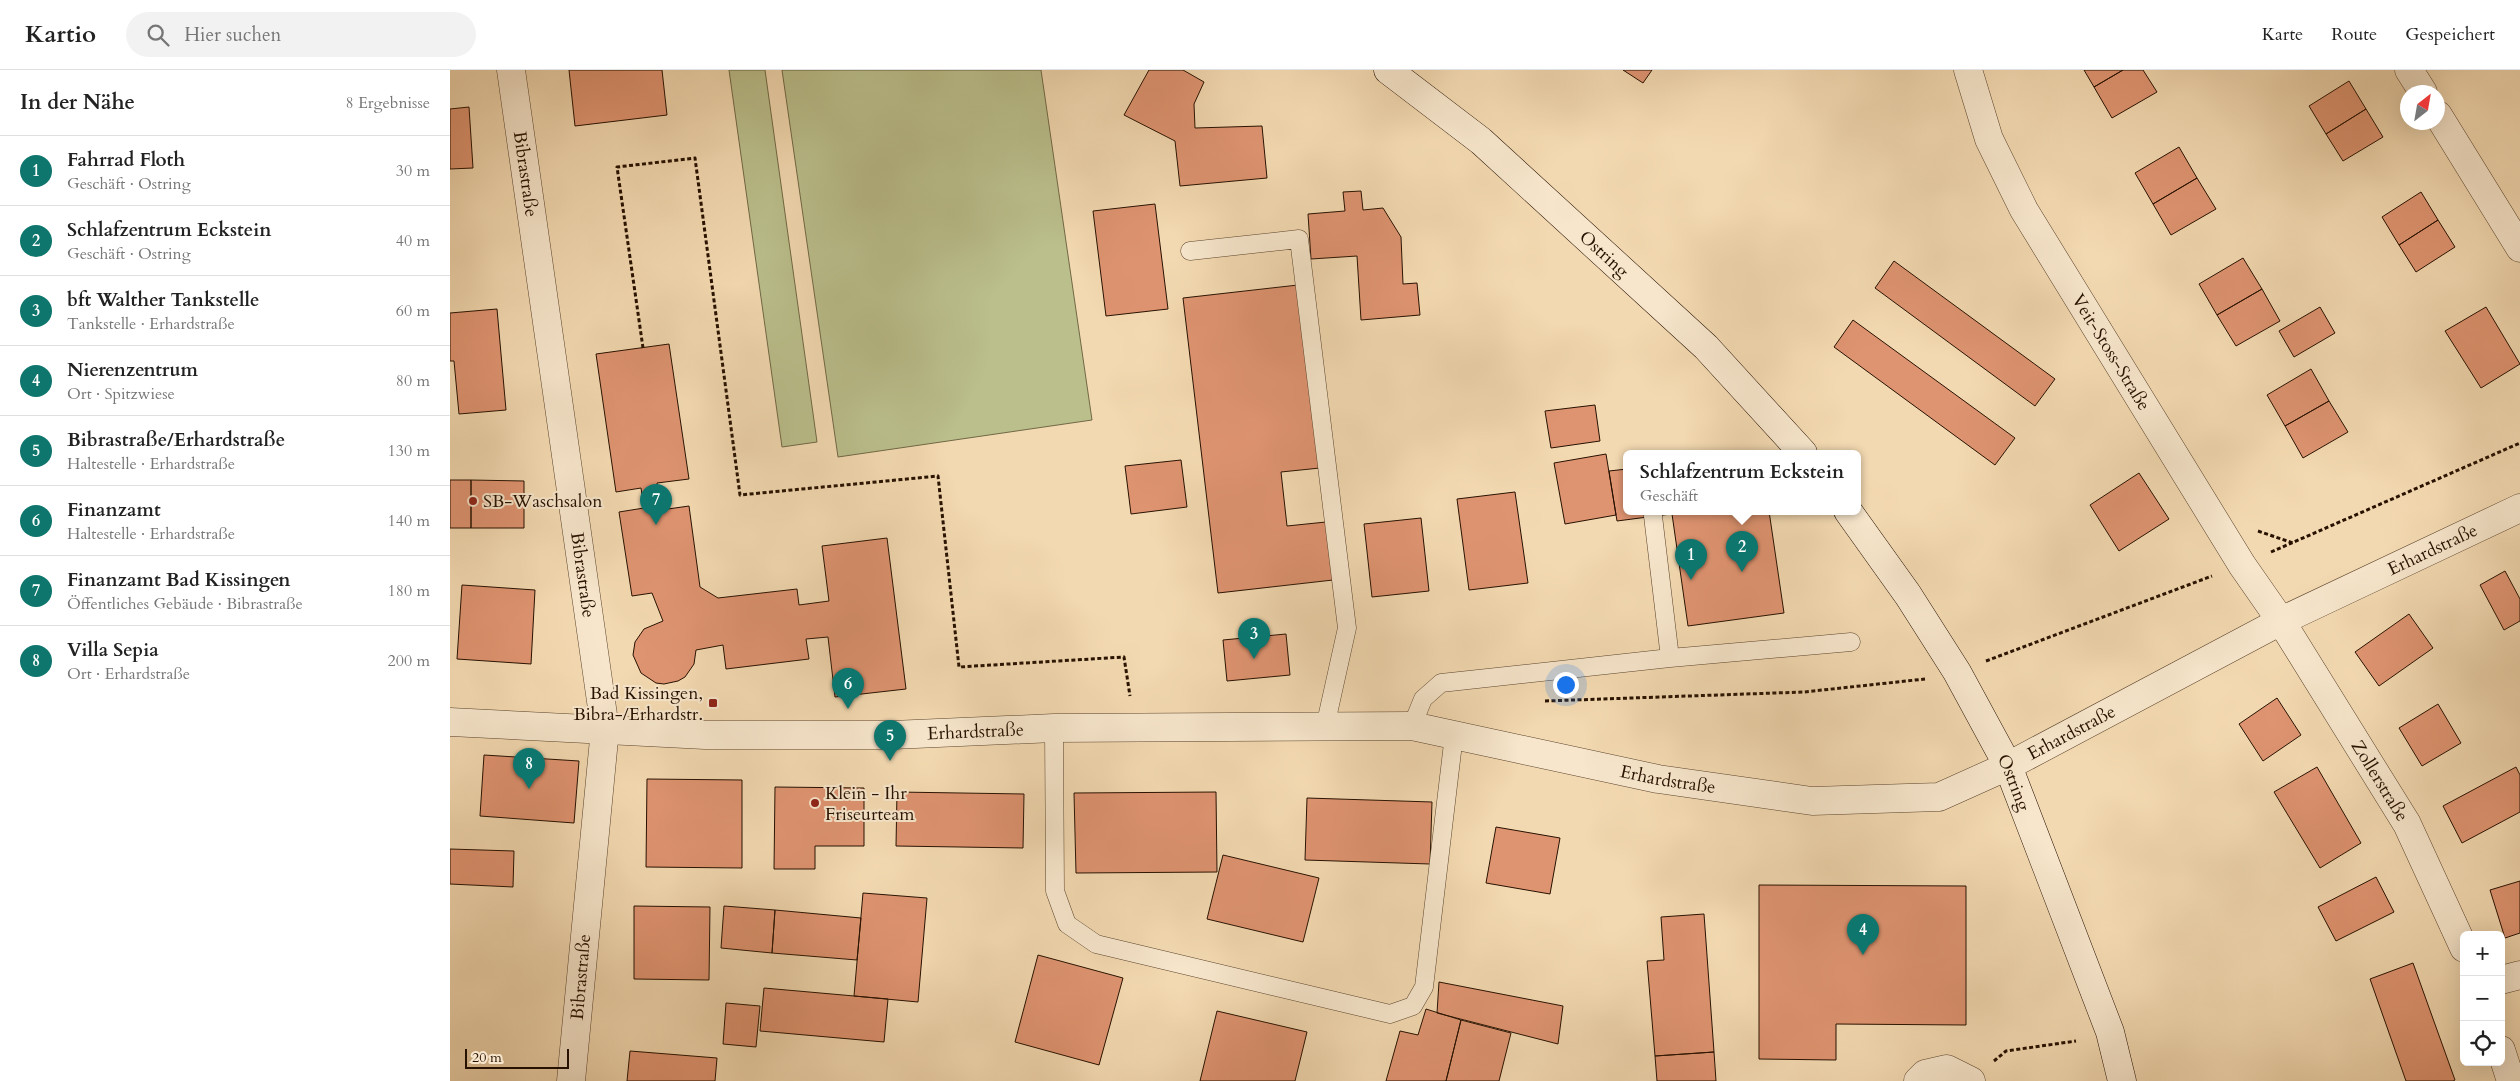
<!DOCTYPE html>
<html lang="de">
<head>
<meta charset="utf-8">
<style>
  body { margin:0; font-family:Cardo,serif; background:#f2f2f2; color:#222 }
  .controls { position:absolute; right:15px; bottom:15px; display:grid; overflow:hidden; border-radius:8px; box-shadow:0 5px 20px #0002 }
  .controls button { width:45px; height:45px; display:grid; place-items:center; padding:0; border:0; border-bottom:1px solid #e0e0e0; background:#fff; color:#222; font:25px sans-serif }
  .compass { position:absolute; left:1950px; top:15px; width:45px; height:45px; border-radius:50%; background:#fff; box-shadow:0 5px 20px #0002; rotate:31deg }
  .scale { position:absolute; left:15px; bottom:12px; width:104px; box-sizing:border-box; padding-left:5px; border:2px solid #271100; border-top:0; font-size:14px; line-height:18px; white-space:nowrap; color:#271100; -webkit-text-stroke:4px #f7e6cc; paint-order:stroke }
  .you { position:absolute; left:1115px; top:614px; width:18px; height:18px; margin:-12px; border:4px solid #fff; border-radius:50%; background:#1a73e8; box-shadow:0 0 0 8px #1a73e833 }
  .badge { display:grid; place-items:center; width:32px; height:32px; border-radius:50%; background:#0f766e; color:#fff; font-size:16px; font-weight:700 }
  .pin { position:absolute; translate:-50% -41px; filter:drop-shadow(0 1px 2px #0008) }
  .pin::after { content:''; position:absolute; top:26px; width:18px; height:15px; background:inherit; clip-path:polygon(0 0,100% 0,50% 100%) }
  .popup { position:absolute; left:1173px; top:380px; width:238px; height:65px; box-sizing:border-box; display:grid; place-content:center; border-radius:8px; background:#fff; filter:drop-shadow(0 1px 4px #0005); font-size:16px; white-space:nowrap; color:#767676 }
  .popup b { font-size:19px; color:#222 }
  .popup::after { content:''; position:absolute; left:50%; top:100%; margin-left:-10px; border:10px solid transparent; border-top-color:#fff }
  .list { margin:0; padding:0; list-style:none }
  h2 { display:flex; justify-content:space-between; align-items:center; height:65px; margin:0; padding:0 20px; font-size:21px }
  h2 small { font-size:16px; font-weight:400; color:#767676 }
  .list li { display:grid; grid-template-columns:32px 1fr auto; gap:15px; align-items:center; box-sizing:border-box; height:70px; padding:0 20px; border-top:1px solid #e0e0e0 }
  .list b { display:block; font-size:19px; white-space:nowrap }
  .list p { margin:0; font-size:16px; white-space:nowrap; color:#767676 }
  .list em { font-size:16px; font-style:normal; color:#767676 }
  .icon { flex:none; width:28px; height:28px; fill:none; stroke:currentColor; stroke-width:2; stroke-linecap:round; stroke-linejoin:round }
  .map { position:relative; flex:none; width:2070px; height:1011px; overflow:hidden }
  header { display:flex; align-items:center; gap:30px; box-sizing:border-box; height:70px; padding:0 25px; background:#fff; border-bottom:1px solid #e0e0e0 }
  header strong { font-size:24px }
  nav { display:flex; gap:28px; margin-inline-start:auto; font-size:18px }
  .search { width:350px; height:45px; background:#f2f2f2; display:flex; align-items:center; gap:12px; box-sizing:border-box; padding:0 18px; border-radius:28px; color:#767676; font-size:19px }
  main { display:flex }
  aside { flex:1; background:#fff }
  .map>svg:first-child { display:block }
  .pitch { fill:#babf8c; stroke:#706846 }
  .building { fill:#df9471; stroke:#271100 }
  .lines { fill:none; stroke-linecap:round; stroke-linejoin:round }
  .service-casing { stroke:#5a432c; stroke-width:19 }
  .minor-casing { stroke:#5a432c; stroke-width:29 }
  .secondary-casing { stroke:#271100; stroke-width:29 }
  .path { stroke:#271100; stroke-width:3; stroke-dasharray:4 2.5; stroke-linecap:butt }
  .service { stroke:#f7e6cc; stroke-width:18 }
  .minor { stroke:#f7e6cc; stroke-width:28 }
  .secondary { stroke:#f7e6cc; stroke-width:28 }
  .poi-dot { fill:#8f2418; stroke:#f7e6cc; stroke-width:2 }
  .labels { text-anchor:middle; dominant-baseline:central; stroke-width:4; stroke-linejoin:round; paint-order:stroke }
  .street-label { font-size:18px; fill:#271100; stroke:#f7e6cc }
  .poi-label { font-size:18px; fill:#271100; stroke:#f7e6cc; text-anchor:start }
</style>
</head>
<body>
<header>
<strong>Kartio</strong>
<div class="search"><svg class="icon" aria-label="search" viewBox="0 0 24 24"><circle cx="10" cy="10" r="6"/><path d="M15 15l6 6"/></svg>Hier suchen</div>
<nav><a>Karte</a><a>Route</a><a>Gespeichert</a></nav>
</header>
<main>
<aside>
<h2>In der Nähe<small>8 Ergebnisse</small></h2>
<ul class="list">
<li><span class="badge">1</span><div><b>Fahrrad Floth</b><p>Geschäft · Ostring</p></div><em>30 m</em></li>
<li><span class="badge">2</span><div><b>Schlafzentrum Eckstein</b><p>Geschäft · Ostring</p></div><em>40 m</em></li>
<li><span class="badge">3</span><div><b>bft Walther Tankstelle</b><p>Tankstelle · Erhardstraße</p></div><em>60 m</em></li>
<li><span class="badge">4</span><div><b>Nierenzentrum</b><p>Ort · Spitzwiese</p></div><em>80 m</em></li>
<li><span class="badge">5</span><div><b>Bibrastraße/Erhardstraße</b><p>Haltestelle · Erhardstraße</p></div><em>130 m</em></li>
<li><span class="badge">6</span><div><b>Finanzamt</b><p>Haltestelle · Erhardstraße</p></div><em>140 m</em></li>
<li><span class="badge">7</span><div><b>Finanzamt Bad Kissingen</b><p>Öffentliches Gebäude · Bibrastraße</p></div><em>180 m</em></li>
<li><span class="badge">8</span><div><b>Villa Sepia</b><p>Ort · Erhardstraße</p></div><em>200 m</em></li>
</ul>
</aside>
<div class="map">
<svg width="2070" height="1011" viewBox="0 0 2070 1011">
  <rect width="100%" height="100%" fill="#f3d9b1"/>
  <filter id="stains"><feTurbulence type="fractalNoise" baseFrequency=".004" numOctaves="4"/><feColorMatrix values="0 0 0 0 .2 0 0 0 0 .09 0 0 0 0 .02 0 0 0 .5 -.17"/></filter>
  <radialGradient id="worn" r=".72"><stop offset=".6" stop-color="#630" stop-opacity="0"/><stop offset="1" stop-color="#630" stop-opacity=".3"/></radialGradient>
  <!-- pitch -->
  <path class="pitch" d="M 279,0 L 315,0 L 367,372 L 332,377 Z
    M 332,0 L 591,0 L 642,350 L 388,387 Z"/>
  <!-- building -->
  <path class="building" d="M 119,0 L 212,0 L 217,45 L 125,56 Z
    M 699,0 L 733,0 L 754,12 L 744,34 L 745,58 L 812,56 L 817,108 L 730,116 L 725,71 L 674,45 Z
    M 1173,0 L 1202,0 L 1193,13 Z
    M 1634,0 L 1673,0 L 1644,17 Z
    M 1673,0 L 1693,0 L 1707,22 L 1662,48 L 1644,17 Z
    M 1899,11 L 1916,39 L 1876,64 L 1859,36 Z
    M 19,37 L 23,98 L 0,99 L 0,39 Z
    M 1916,39 L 1933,67 L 1893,91 L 1876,64 Z
    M 1729,77 L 1747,108 L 1703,134 L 1685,103 Z
    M 1747,108 L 1766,139 L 1721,165 L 1703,134 Z
    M 911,121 L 913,140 L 933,138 L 951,167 L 953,214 L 967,213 L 970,245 L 911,250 L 907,186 L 861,189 L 858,144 L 895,141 L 893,122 Z
    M 1971,122 L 1988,150 L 1949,175 L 1932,147 Z
    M 705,134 L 718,239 L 656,246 L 643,141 Z
    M 1988,150 L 2005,177 L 1966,202 L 1949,175 Z
    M 1793,188 L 1812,219 L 1767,245 L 1749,214 Z
    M 1444,191 L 1605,309 L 1585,336 L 1425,218 Z
    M 848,215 L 870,398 L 831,402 L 837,456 L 876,452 L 883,510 L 768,523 L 733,228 Z
    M 1812,219 L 1830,251 L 1786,276 L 1767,245 Z
    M 1870,237 L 1885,263 L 1844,287 L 1829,261 Z
    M 2036,237 L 2070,294 L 2031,318 L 1995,261 Z
    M 47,239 L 56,340 L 9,344 L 4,291 L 0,291 L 0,243 Z
    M 1403,250 L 1565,368 L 1545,395 L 1384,277 Z
    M 219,274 L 239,409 L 207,413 L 211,440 L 239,436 L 250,517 L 268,528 L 347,519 L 349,535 L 379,531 L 372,476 L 437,468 L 456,619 L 385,627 L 378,567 L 356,569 L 359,589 L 276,599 L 273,575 L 246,580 L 244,594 L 235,607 L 228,611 L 214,614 L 206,613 L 191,603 L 183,585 L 185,572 L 194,559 L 213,551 L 202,523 L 182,526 L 169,442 L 194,438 L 191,418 L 166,422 L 146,284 Z
    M 1861,299 L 1879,331 L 1835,356 L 1817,325 Z
    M 1879,331 L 1898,362 L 1853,388 L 1835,356 Z
    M 1145,335 L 1150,371 L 1101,378 L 1095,341 Z
    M 1156,384 L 1166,445 L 1115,454 L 1104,393 Z
    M 731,390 L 737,437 L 681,444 L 675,396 Z
    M 1177,399 L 1177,441 L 1244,441 L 1167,451 L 1159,401 Z
    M 1689,403 L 1719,449 L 1669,481 L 1640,435 Z
    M 0,410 L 21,410 L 21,458 L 0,458 Z
    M 21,410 L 74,411 L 74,458 L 21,458 Z
    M 1065,422 L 1078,513 L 1019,520 L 1007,429 Z
    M 1244,441 L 1319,441 L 1334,543 L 1238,556 L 1222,444 Z
    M 971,448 L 979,521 L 922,527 L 914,454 Z
    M 2055,501 L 2070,529 L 2070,551 L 2054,560 L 2030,515 Z
    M 12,515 L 85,520 L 81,594 L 7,589 Z
    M 1959,544 L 1983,578 L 1929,616 L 1905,582 Z
    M 836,564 L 840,605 L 777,611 L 773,570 Z
    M 1827,628 L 1851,665 L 1813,691 L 1789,654 Z
    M 1988,634 L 2011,673 L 1972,696 L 1949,658 Z
    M 34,685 L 129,691 L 124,753 L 30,746 Z
    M 1867,697 L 1911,773 L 1870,798 L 1824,722 Z
    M 2066,697 L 2070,705 L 2070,742 L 2012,773 L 1993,736 Z
    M 197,709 L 292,710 L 292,798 L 196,797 Z
    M 325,717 L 414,718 L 414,776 L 365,776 L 365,799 L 324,799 Z
    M 447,722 L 574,724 L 573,778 L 446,776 Z
    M 766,722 L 767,802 L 626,803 L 624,723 Z
    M 857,728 L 982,732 L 980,794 L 855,790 Z
    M 1046,757 L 1110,768 L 1100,824 L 1036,813 Z
    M 0,779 L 64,781 L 63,817 L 0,814 Z
    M 773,785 L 869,808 L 853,872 L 757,849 Z
    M 1926,807 L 1944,842 L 1886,871 L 1868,837 Z
    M 2070,811 L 2070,863 L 2055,868 L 2040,820 Z
    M 1309,815 L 1516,816 L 1516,955 L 1386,954 L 1386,990 L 1309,989 Z
    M 413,823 L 477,828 L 468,932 L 404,926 Z
    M 184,836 L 260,837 L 259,910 L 184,909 Z
    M 274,836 L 325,840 L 322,883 L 271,878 Z
    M 325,840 L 411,848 L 407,890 L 322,883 Z
    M 1254,844 L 1264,982 L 1205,986 L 1197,891 L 1214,890 L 1211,847 Z
    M 588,885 L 673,908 L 649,995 L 565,972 Z
    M 1963,893 L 2005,1010 L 2003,1011 L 1956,1011 L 1920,909 Z
    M 989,912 L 1113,936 L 1108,974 L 987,943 Z
    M 314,918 L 438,929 L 434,972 L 310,961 Z
    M 276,933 L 310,936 L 306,977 L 273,974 Z
    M 976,939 L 1011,950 L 996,1011 L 936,1011 L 950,961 L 968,965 Z
    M 767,941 L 857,962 L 845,1011 L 750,1011 Z
    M 1011,950 L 1061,963 L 1049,1011 L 996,1011 Z
    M 180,981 L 267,988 L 265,1011 L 177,1011 Z
    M 1264,982 L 1266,1011 L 1207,1011 L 1205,986 Z"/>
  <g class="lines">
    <defs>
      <path id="service" d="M 740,181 L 849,169 L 897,558 L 875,657
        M 1220,588 L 1401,572
        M 962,656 L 973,629 L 991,613 L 1220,588 L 1203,446
        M 604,658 L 605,821 L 617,854 L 646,874 L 940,944 L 963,936 L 974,917 L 1004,665"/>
      <g id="minor">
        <path id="s1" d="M 61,0 L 155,659 L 121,1011"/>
        <path id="s2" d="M 1518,0 L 1539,69 L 1574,140 L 1792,495 L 1831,551 L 1957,754 L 2014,878"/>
        <path d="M 1959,0 L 1973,22"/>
        <path d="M 1988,45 L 2070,178"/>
        <path id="s3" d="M 0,652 L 255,665 L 442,665 L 604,658 L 962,656 L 1208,709 L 1362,731 L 1489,727 L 1558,696 L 1831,551 L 2070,438"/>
        <path d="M 2051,910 L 2070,905"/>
        <path d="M 2051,980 L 2061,1011"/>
        <path d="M 1468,1011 L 1475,1004 L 1497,999 L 1521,1011"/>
      </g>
      <g id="secondary">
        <path id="s4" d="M 938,0 L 1031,71 L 1256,277 L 1353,383"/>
        <path id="s5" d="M 1398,441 L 1458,525 L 1507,602 L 1558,696 L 1660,962 L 1672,1011"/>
      </g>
    </defs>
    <!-- service casing -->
    <use href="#service" class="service-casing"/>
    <!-- minor casing -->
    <use href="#minor" class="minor-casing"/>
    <!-- secondary casing -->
    <use href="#secondary" class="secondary-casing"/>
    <!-- path -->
    <path class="path" d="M 193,278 L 167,97 L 245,88 L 290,425 L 488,406 L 509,597 L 674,587 L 680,626
      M 1808,461 L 1843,473
      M 1821,482 L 2070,373
      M 1536,591 L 1762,506
      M 1095,631 L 1354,622 L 1475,609
      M 1544,991 L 1556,981 L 1626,971"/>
    <!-- service -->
    <use href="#service" class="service"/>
    <!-- minor -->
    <use href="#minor" class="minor"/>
    <!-- secondary -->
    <use href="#secondary" class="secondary"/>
  </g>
  <!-- markers -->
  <g class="poi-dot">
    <circle cx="23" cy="431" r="5"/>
    <rect x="258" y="628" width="10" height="10" rx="2.5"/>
    <circle cx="365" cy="733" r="5"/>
  </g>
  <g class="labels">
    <!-- street labels -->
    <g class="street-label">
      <text stroke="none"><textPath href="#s1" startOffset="105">Bibrastraße</textPath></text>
      <text stroke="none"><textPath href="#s4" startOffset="284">Ostring</textPath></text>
      <text stroke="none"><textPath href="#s2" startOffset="318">Veit-Stoss-Straße</textPath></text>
      <text stroke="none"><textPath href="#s3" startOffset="2049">Erhardstraße</textPath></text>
      <text stroke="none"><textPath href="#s1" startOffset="510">Bibrastraße</textPath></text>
      <text stroke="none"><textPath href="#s3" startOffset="526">Erhardstraße</textPath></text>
      <text stroke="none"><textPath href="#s3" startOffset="1644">Erhardstraße</textPath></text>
      <text stroke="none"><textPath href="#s3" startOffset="1224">Erhardstraße</textPath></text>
      <text stroke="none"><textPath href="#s2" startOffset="824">Zollerstraße</textPath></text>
      <text stroke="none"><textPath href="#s5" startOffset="319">Ostring</textPath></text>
      <text transform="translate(131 907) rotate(-85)">Bibrastraße</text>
    </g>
    <!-- poi labels -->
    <g class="poi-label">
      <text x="33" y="431">SB-Waschsalon</text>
      <text x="253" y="623" text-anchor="end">Bad Kissingen,<tspan x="253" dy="21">Bibra-/Erhardstr.</tspan></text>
      <text x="375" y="723">Klein - Ihr<tspan x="375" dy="21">Friseurteam</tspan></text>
    </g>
  </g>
  <rect width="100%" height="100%" filter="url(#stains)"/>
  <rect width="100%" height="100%" fill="url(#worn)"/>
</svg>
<div class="controls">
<button>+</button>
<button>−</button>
<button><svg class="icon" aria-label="locate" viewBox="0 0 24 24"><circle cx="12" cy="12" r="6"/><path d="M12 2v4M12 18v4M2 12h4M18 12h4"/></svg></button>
</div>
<svg class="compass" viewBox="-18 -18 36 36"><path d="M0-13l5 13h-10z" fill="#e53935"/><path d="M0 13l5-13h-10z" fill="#767676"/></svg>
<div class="scale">20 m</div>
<div class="you"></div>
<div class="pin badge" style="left:1241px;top:510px">1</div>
<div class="pin badge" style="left:1292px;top:502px">2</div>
<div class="popup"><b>Schlafzentrum Eckstein</b>Geschäft</div>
<div class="pin badge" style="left:804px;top:589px">3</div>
<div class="pin badge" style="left:1413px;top:885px">4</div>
<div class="pin badge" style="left:440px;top:691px">5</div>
<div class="pin badge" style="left:398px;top:639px">6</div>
<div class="pin badge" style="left:206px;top:455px">7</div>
<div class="pin badge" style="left:79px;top:719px">8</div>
</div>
</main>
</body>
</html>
